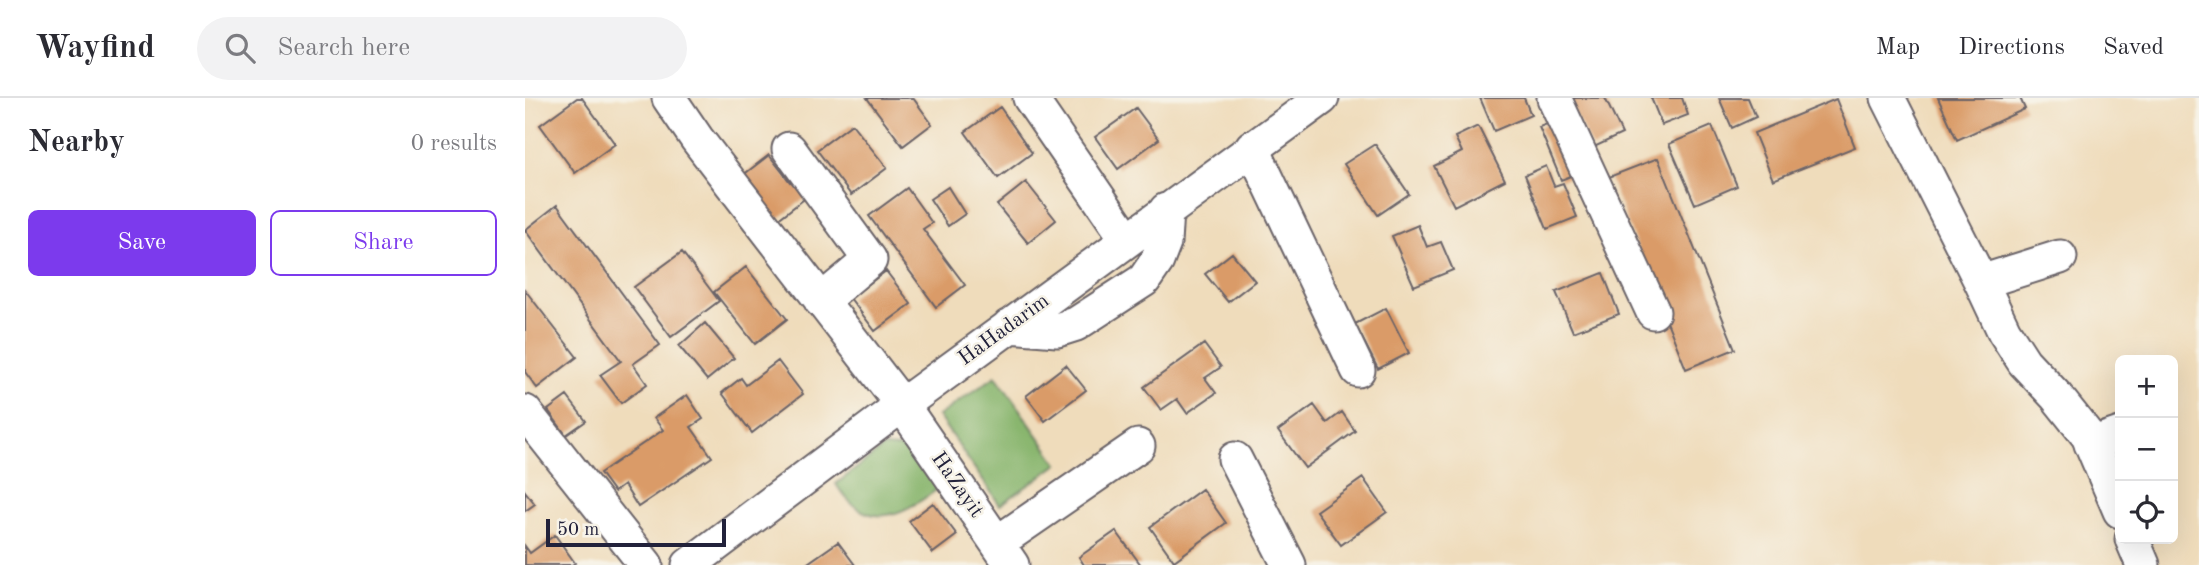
<!DOCTYPE html>
<html lang="en">
<head>
<meta charset="utf-8">
<style>
  body { margin:0; font-family:"Old Standard TT",serif; background:#f2f2f3; color:#2b2b33 }
  .controls { position:absolute; right:21px; bottom:21px; display:grid; overflow:hidden; border-radius:10px; box-shadow:0 7px 28px #0002 }
  .controls button { width:63px; height:63px; display:grid; place-items:center; padding:0; border:0; border-bottom:2px solid #e1e1e2; background:#fff; color:#2b2b33; font:35px sans-serif }
  .scale { position:absolute; left:21px; bottom:18px; width:180px; box-sizing:border-box; padding-left:7px; border:4px solid #22223b; border-top:0; font-size:19px; line-height:24px; white-space:nowrap; color:#22223b; -webkit-text-stroke:5px #f7f3e8; paint-order:stroke }
  .list { margin:0; padding:0; list-style:none }
  h2 { display:flex; justify-content:space-between; align-items:center; height:91px; margin:0; padding:0 28px; font-size:30px }
  h2 small { font-size:23px; font-weight:400; color:#7c7c81 }
  .actions { display:flex; gap:14px; padding:21px 28px }
  .actions a { flex:1; padding:16px 0; border:2px solid #7c3aed; border-radius:10px; text-align:center; font-size:24px; color:#7c3aed }
  .actions .main { background:#7c3aed; color:#fff }
  .icon { flex:none; width:38px; height:38px; fill:none; stroke:currentColor; stroke-width:2; stroke-linecap:round; stroke-linejoin:round }
  .map { position:relative; flex:none; width:1674px; height:467px; overflow:hidden }
  header { display:flex; align-items:center; gap:42px; box-sizing:border-box; height:98px; padding:0 35px; background:#fff; border-bottom:2px solid #e1e1e2 }
  header strong { font-size:33px }
  nav { display:flex; gap:38px; margin-inline-start:auto; font-size:24px }
  .search { width:490px; height:63px; background:#f2f2f3; display:flex; align-items:center; gap:18px; box-sizing:border-box; padding:0 24px; border-radius:38px; color:#7c7c81; font-size:26px }
  main { display:flex }
  aside { flex:1; background:#fff }
  .map>svg:first-child { display:block }
  .forest { fill:#89b66e; stroke:#566c54; stroke-width:2 }
  .building { fill:#da9b68 }
  .lines { fill:none; stroke-linecap:round; stroke-linejoin:round }
  .minor-casing { stroke:#6a6368; stroke-width:37 }
  .minor { stroke:#fff; stroke-width:33 }
  .labels { text-anchor:middle; dominant-baseline:central; stroke-width:5; stroke-linejoin:round; paint-order:stroke }
  .street-label { font-size:21px; fill:#22223b; stroke:#f7f3e8 }
</style>
</head>
<body>
<header>
<strong>Wayfind</strong>
<div class="search"><svg class="icon" aria-label="search" viewBox="0 0 24 24"><circle cx="10" cy="10" r="6"/><path d="M15 15l6 6"/></svg>Search here</div>
<nav><a>Map</a><a>Directions</a><a>Saved</a></nav>
</header>
<main>
<aside>
<h2>Nearby<small>0 results</small></h2>
<ul class="list">
</ul>
<div class="actions"><a class="main">Save</a><a>Share</a></div>
</aside>
<div class="map">
<svg width="1674" height="467" viewBox="0 0 1674 467">
  <rect width="100%" height="100%" fill="#f7f3e8"/>
  <filter id="ink" filterUnits="userSpaceOnUse"><feTurbulence type="fractalNoise" baseFrequency=".0143" numOctaves="2"/><feDisplacementMap in="SourceGraphic" scale="14" xChannelSelector="R" yChannelSelector="G"/><feConvolveMatrix kernelMatrix="1 2 1 2 8 2 1 2 1" color-interpolation-filters="sRGB"/></filter>
  <filter id="wash" filterUnits="userSpaceOnUse"><feTurbulence type="fractalNoise" baseFrequency=".00686" numOctaves="4" result="noise"/><feDisplacementMap in="SourceGraphic" scale="28" xChannelSelector="R" yChannelSelector="G"/><feGaussianBlur stdDeviation="1.57" result="paint"/><feColorMatrix in="noise" values="0 0 0 0 0 0 0 0 0 0 0 0 0 0 0 0 0 1.4 0 .05"/><feComposite in="paint" operator="in"/></filter>
  <g filter="url(#wash)">
    <rect width="100%" height="100%" fill="#efdcbb"/>
    <!-- forest -->
    <path class="forest" d="M 471,278 L 533,366 L 475,407 L 413,318 Z
      M 359,349 L 376,350 L 388,354 L 414,390 C 376,419 341,435 311,386 Z"/>
    <g id="blocks">
      <!-- building -->
      <path class="building" d="M 52,0 L 57,0 L 90,46 L 50,75 L 15,27 Z
        M 342,0 L 388,0 L 407,26 L 378,48 Z
        M 955,0 L 999,0 L 1006,17 L 969,33 Z
        M 1042,0 L 1080,0 L 1097,36 L 1067,50 Z
        M 1126,0 L 1157,0 L 1163,17 L 1137,27 Z
        M 1194,0 L 1223,0 L 1231,19 L 1207,30 Z
        M 1413,0 L 1495,0 L 1500,11 L 1432,42 Z
        M 1311,1 L 1330,49 L 1248,82 L 1229,35 Z
        M 475,9 L 507,55 L 473,80 L 440,34 Z
        M 611,10 L 634,41 L 593,71 L 570,39 Z
        M 1030,23 L 1051,76 L 1036,82 L 1014,29 Z
        M 327,26 L 362,70 L 326,97 L 292,52 Z
        M 953,28 L 980,82 L 929,108 L 909,68 L 937,54 L 930,39 Z
        M 1187,28 L 1212,88 L 1170,106 L 1144,46 Z
        M 850,46 L 884,96 L 853,117 L 819,66 Z
        M 244,57 L 265,84 L 269,81 L 283,98 L 252,122 L 217,78 Z
        M 1133,60 L 1210,251 L 1161,271 L 1084,79 Z
        M 1021,68 L 1029,88 L 1038,85 L 1052,119 L 1022,131 L 1000,77 Z
        M 501,84 L 531,122 L 503,145 L 472,107 Z
        M 423,89 L 440,116 L 423,128 L 405,101 Z
        M 382,90 L 407,125 L 398,131 L 440,187 L 411,209 L 344,118 Z
        M 32,107 L 135,247 L 108,266 L 122,286 L 96,305 L 75,277 L 96,263 L 0,132 Z
        M 893,127 L 902,149 L 916,144 L 928,172 L 889,188 L 867,138 Z
        M 157,154 L 194,203 L 146,239 L 109,189 Z
        M 707,155 L 730,183 L 703,204 L 680,176 Z
        M 221,169 L 262,221 L 230,246 L 189,194 Z
        M 361,173 L 386,206 L 350,233 L 325,200 Z
        M 1078,175 L 1094,216 L 1048,234 L 1031,194 Z
        M 0,192 L 52,259 L 12,290 L 0,274 Z
        M 861,210 L 884,255 L 853,271 L 830,226 Z
        M 180,225 L 209,260 L 182,282 L 154,248 Z
        M 679,246 L 696,269 L 680,280 L 691,295 L 662,315 L 652,301 L 636,312 L 619,289 Z
        M 253,263 L 278,296 L 227,335 L 197,295 L 216,280 L 221,287 Z
        M 541,267 L 561,292 L 520,323 L 501,298 Z
        M 162,297 L 178,321 L 166,329 L 187,359 L 113,409 L 99,387 L 89,394 L 75,375 L 138,332 L 129,320 Z
        M 42,298 L 61,323 L 41,337 L 23,312 Z
        M 789,307 L 802,325 L 817,314 L 830,333 L 780,370 L 753,333 Z
        M 838,380 L 862,414 L 816,447 L 791,413 Z
        M 677,391 L 701,425 L 649,463 L 625,429 Z
        M 0,393 L 10,406 L 0,413 Z
        M 408,405 L 432,437 L 408,455 L 384,423 Z
        M 591,433 L 616,467 L 559,467 L 554,459 Z
        M 30,437 L 50,465 L 47,467 L 0,467 L 0,448 L 5,455 Z
        M 313,444 L 330,467 L 280,467 Z"/>
    </g>
  </g>
  <g filter="url(#ink)">
    <use href="#blocks" fill-opacity="0" stroke="#6a6368" stroke-width="2"/>
    <g class="lines">
      <defs>
        <path id="minor" d="M 144,0 L 172,41 L 377,307 L 487,467
          M 505,0 L 602,141
          M 1029,0 L 1128,214
          M 1363,0 L 1456,184 L 1535,159
          M 727,49 L 833,272
          M 264,51 L 345,162 L 296,203
          M 1456,184 L 1479,233 L 1499,264 L 1531,298 L 1563,338 L 1595,413
          M 484,228 L 532,232 L 551,226 L 619,182 L 632,163 L 639,145 L 641,112
          M 0,314 L 121,467
          M 1566,346 L 1595,336
          M 710,361 L 764,467
          M 1607,441 L 1618,467
          M 472,445 L 613,348
          M 164,467 L 377,307 L 797,0"/>
      </defs>
      <!-- minor casing -->
      <use href="#minor" class="minor-casing"/>
      <!-- minor -->
      <use href="#minor" class="minor"/>
    </g>
  </g>
  <g class="labels">
    <!-- street labels -->
    <g class="street-label">
      <text transform="translate(479 232) rotate(-36)">HaHadarim</text>
      <text transform="translate(432 387) rotate(55)">HaZayit</text>
    </g>
  </g>
</svg>
<div class="controls">
<button>+</button>
<button>−</button>
<button><svg class="icon" aria-label="locate" viewBox="0 0 24 24"><circle cx="12" cy="12" r="6"/><path d="M12 2v4M12 18v4M2 12h4M18 12h4"/></svg></button>
</div>
<div class="scale">50 m</div>
</div>
</main>
</body>
</html>
